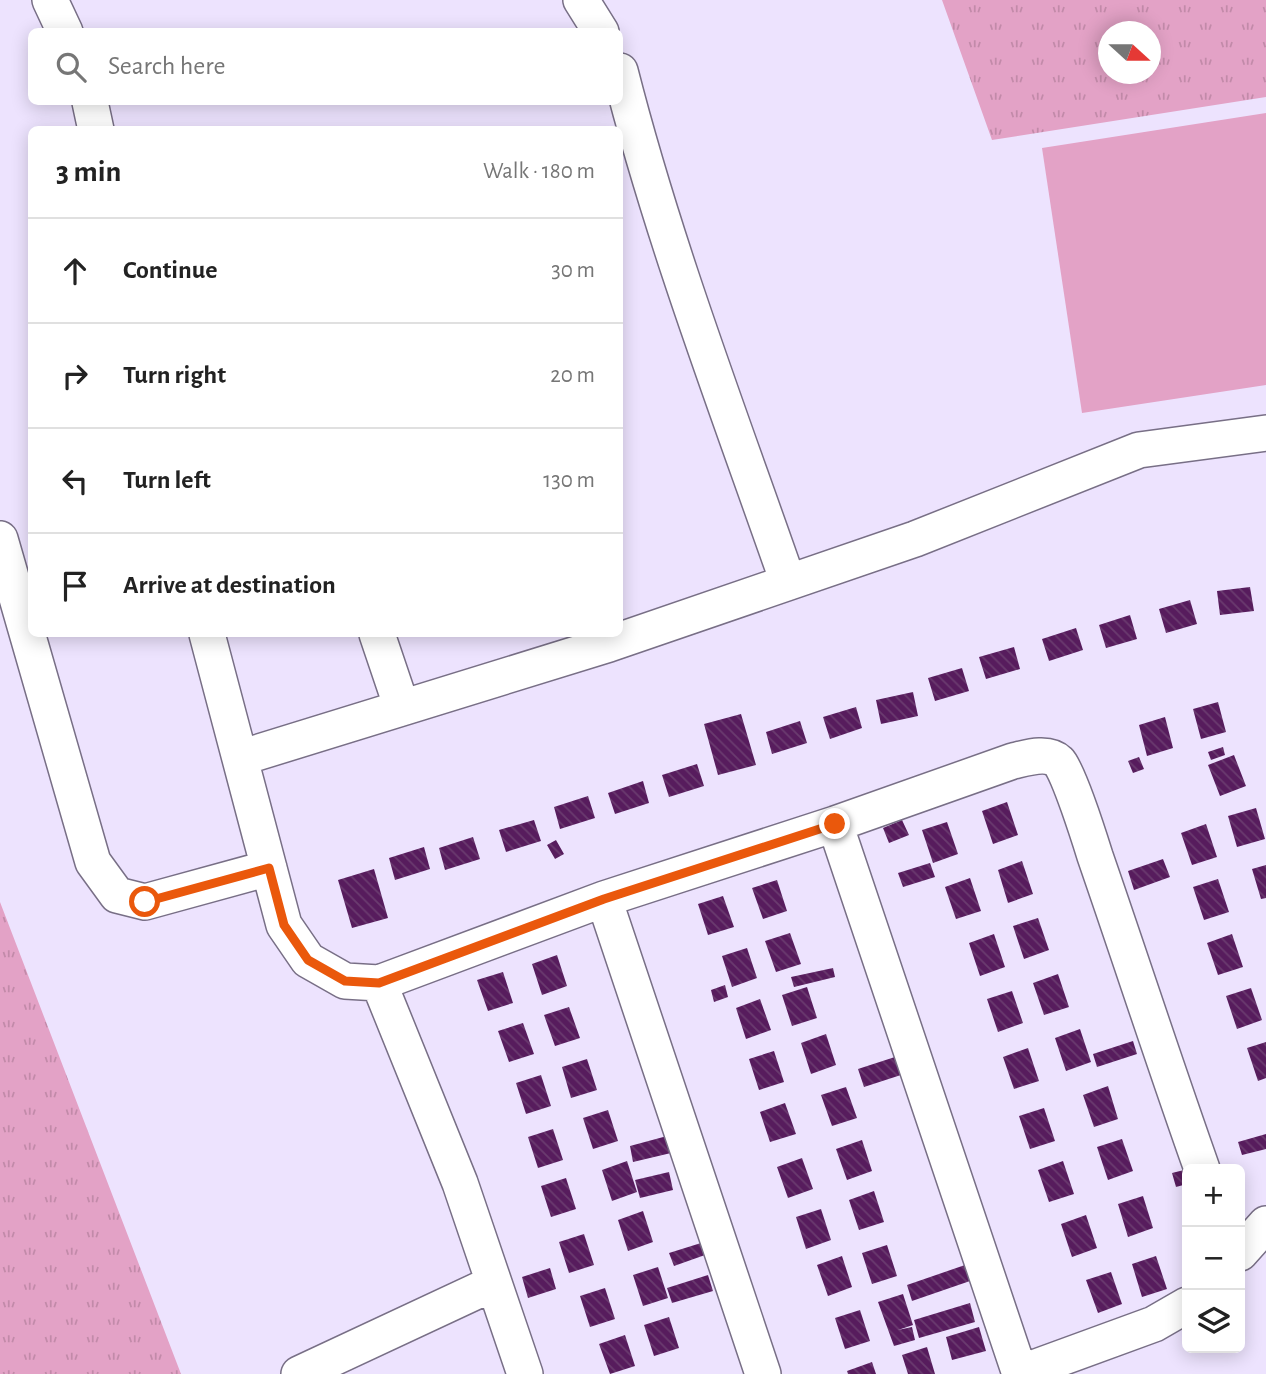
<!DOCTYPE html>
<html lang="en">
<head>
<meta charset="utf-8">
<style>
  body { margin:0; font-family:"Alegreya Sans",sans-serif; background:#f2f2f2; color:#222 }
  .controls { position:absolute; right:21px; bottom:21px; display:grid; overflow:hidden; border-radius:10px; box-shadow:0 4px 18px #0003 }
  .controls button { width:63px; height:63px; display:grid; place-items:center; padding:0; border:0; border-bottom:2px solid #e0e0e0; background:#fff; color:#222; font:35px sans-serif }
  .compass { position:absolute; left:1098px; top:21px; width:63px; height:63px; border-radius:50%; background:#fff; box-shadow:0 4px 18px #0003; rotate:111deg }
  .stop { position:absolute; width:21px; height:21px; margin:-16px; border:5px solid #ea580c; border-radius:50%; background:#fff }
  .stop.end { background:#ea580c; border-color:#fff; box-shadow:0 2px 7px #0008 }
  .list { margin:0; padding:0; list-style:none }
  h2 { display:flex; justify-content:space-between; align-items:center; height:91px; margin:0; padding:0 28px; font-size:30px }
  h2 small { font-size:23px; font-weight:400; color:#767676 }
  .list li { display:grid; grid-template-columns:46px 1fr auto; gap:21px; align-items:center; box-sizing:border-box; height:105px; padding:0 28px; border-top:2px solid #e0e0e0 }
  .list b { display:block; font-size:26px; white-space:nowrap }
  .list em { font-size:23px; font-style:normal; color:#767676 }
  .icon { flex:none; width:38px; height:38px; fill:none; stroke:currentColor; stroke-width:2; stroke-linecap:round; stroke-linejoin:round }
  .map { position:relative; flex:none; width:1266px; height:1374px; overflow:hidden }
  .search { position:absolute; background:#fff; box-shadow:0 4px 18px #0003; left:28px; top:28px; width:595px; height:77px; display:flex; align-items:center; gap:18px; box-sizing:border-box; padding:0 24px; border-radius:10px; color:#767676; font-size:26px }
  .panel { position:absolute; background:#fff; box-shadow:0 4px 18px #0003; left:28px; top:126px; width:595px; height:511px; border-radius:10px }
  .map>svg:first-child { display:block }
  .grass { fill:url(#grass-tufts); fill-rule:evenodd }
  .park { fill:#e3a2c6 }
  .building { fill:url(#building-back-hatch) }
  .lines { fill:none; stroke-linecap:round; stroke-linejoin:round }
  .minor-casing { stroke:#786f86; stroke-width:38 }
  .minor { stroke:#fff; stroke-width:35 }
  .route { stroke:#ea580c; stroke-width:9 }
</style>
</head>
<body>
<div class="map">
<svg width="1266" height="1374" viewBox="0 0 1266 1374">
  <defs>
    <pattern id="grass-tufts" width="24" height="20" patternUnits="userSpaceOnUse" patternTransform="scale(1.75)"><rect width="24" height="20" fill="#e3a2c6"/><path d="M3 7l-1-3M5 7V3M7 7l1-3M15 17l-1-3M17 17v-4M19 17l1-3" fill="none" stroke="#c28aa9"/></pattern>
    <pattern id="building-back-hatch" width="6" height="6" patternUnits="userSpaceOnUse" patternTransform="scale(1.75)"><rect width="6" height="6" fill="#571c5d"/><path d="M-1 5l2 2M0 0l6 6M5-1l2 2" fill="none" stroke="#6a3b6f"/></pattern>
  </defs>
  <rect width="100%" height="100%" fill="#ede3fe"/>
  <!-- grass -->
  <path class="grass" d="M 942,0 L 1266,0 L 1266,97 L 992,140 ZM 1108,32 L 1150,32 L 1150,74 L 1108,74 Z
    M 0,902 L 181,1374 L 0,1374 Z"/>
  <!-- park -->
  <path class="park" d="M 1266,113 L 1266,385 L 1082,413 L 1042,148 Z"/>
  <!-- building -->
  <path class="building" d="M 1250,587 L 1254,611 L 1220,615 L 1217,591 Z
    M 1190,600 L 1197,624 L 1166,633 L 1159,609 Z
    M 1130,615 L 1137,639 L 1106,648 L 1099,625 Z
    M 1076,628 L 1083,650 L 1049,661 L 1042,639 Z
    M 1014,647 L 1020,669 L 986,679 L 979,657 Z
    M 962,668 L 969,691 L 935,701 L 928,678 Z
    M 913,692 L 918,716 L 881,724 L 876,700 Z
    M 1218,702 L 1226,732 L 1201,739 L 1193,709 Z
    M 856,707 L 862,728 L 830,739 L 823,717 Z
    M 741,714 L 756,765 L 718,775 L 704,724 Z
    M 1165,717 L 1173,748 L 1147,756 L 1139,725 Z
    M 800,721 L 807,743 L 772,754 L 766,732 Z
    M 1223,747 L 1225,755 L 1211,760 L 1208,752 Z
    M 1234,755 L 1246,786 L 1220,796 L 1208,765 Z
    M 1139,757 L 1144,769 L 1133,773 L 1128,761 Z
    M 697,764 L 704,786 L 669,797 L 662,775 Z
    M 643,781 L 649,803 L 615,814 L 608,793 Z
    M 588,796 L 595,818 L 560,829 L 554,807 Z
    M 1007,802 L 1018,835 L 993,844 L 982,811 Z
    M 1256,808 L 1265,839 L 1237,847 L 1228,816 Z
    M 534,820 L 541,841 L 506,852 L 499,830 Z
    M 902,820 L 909,835 L 889,843 L 883,828 Z
    M 947,822 L 958,854 L 933,863 L 922,830 Z
    M 1206,824 L 1217,857 L 1192,865 L 1181,833 Z
    M 473,837 L 480,859 L 445,870 L 439,848 Z
    M 556,840 L 564,854 L 555,859 L 547,845 Z
    M 424,847 L 430,869 L 395,880 L 389,858 Z
    M 1163,859 L 1170,877 L 1134,890 L 1128,871 Z
    M 1022,861 L 1033,894 L 1008,903 L 998,870 Z
    M 930,863 L 935,877 L 903,887 L 898,873 Z
    M 1266,865 L 1266,898 L 1261,899 L 1252,869 Z
    M 374,869 L 388,918 L 352,928 L 338,880 Z
    M 970,878 L 981,911 L 956,919 L 945,887 Z
    M 1218,879 L 1229,912 L 1204,920 L 1193,887 Z
    M 777,880 L 787,911 L 763,919 L 752,888 Z
    M 723,896 L 734,927 L 708,935 L 698,904 Z
    M 1038,918 L 1049,950 L 1024,959 L 1013,926 Z
    M 790,933 L 801,964 L 776,972 L 765,941 Z
    M 994,934 L 1005,967 L 980,976 L 969,943 Z
    M 1232,934 L 1243,967 L 1218,975 L 1207,943 Z
    M 747,948 L 757,978 L 732,987 L 722,956 Z
    M 557,955 L 567,986 L 542,995 L 532,964 Z
    M 833,968 L 835,977 L 794,987 L 791,977 Z
    M 503,972 L 513,1003 L 488,1011 L 477,980 Z
    M 1058,974 L 1069,1007 L 1044,1015 L 1033,983 Z
    M 725,985 L 728,997 L 714,1002 L 711,990 Z
    M 807,987 L 817,1018 L 792,1026 L 782,995 Z
    M 1251,988 L 1262,1020 L 1237,1029 L 1226,996 Z
    M 1012,991 L 1023,1023 L 998,1032 L 987,999 Z
    M 760,999 L 771,1030 L 746,1039 L 736,1008 Z
    M 569,1007 L 580,1038 L 555,1046 L 544,1015 Z
    M 523,1023 L 534,1054 L 509,1062 L 498,1031 Z
    M 1080,1029 L 1091,1062 L 1066,1071 L 1055,1038 Z
    M 826,1034 L 836,1065 L 811,1074 L 801,1043 Z
    M 1133,1041 L 1137,1054 L 1097,1067 L 1093,1054 Z
    M 1266,1042 L 1266,1078 L 1258,1081 L 1247,1048 Z
    M 1028,1048 L 1039,1081 L 1014,1089 L 1003,1057 Z
    M 774,1051 L 784,1082 L 759,1090 L 749,1059 Z
    M 898,1056 L 904,1074 L 864,1087 L 858,1069 Z
    M 587,1059 L 597,1090 L 571,1098 L 562,1067 Z
    M 541,1075 L 551,1106 L 526,1114 L 516,1083 Z
    M 1108,1086 L 1118,1119 L 1094,1127 L 1083,1095 Z
    M 846,1087 L 857,1118 L 832,1126 L 821,1095 Z
    M 785,1103 L 796,1134 L 770,1142 L 760,1112 Z
    M 1044,1108 L 1055,1141 L 1030,1149 L 1019,1116 Z
    M 608,1110 L 618,1141 L 593,1149 L 583,1118 Z
    M 553,1129 L 563,1160 L 538,1168 L 528,1137 Z
    M 1266,1134 L 1266,1149 L 1242,1155 L 1238,1142 Z
    M 667,1136 L 671,1153 L 633,1162 L 630,1146 Z
    M 1122,1139 L 1133,1171 L 1108,1180 L 1097,1147 Z
    M 862,1140 L 872,1171 L 847,1180 L 836,1149 Z
    M 802,1158 L 813,1189 L 788,1198 L 777,1167 Z
    M 627,1161 L 637,1192 L 612,1201 L 602,1170 Z
    M 1063,1161 L 1074,1194 L 1049,1202 L 1038,1170 Z
    M 1184,1170 L 1187,1184 L 1176,1187 L 1172,1173 Z
    M 669,1172 L 673,1190 L 640,1198 L 635,1180 Z
    M 566,1178 L 576,1209 L 551,1217 L 541,1186 Z
    M 874,1191 L 884,1222 L 859,1230 L 849,1200 Z
    M 1143,1196 L 1153,1228 L 1128,1237 L 1118,1204 Z
    M 821,1209 L 831,1240 L 806,1249 L 796,1217 Z
    M 643,1211 L 653,1242 L 628,1251 L 618,1220 Z
    M 1086,1215 L 1097,1248 L 1072,1257 L 1061,1224 Z
    M 584,1234 L 594,1265 L 569,1273 L 559,1242 Z
    M 701,1243 L 705,1255 L 674,1266 L 669,1253 Z
    M 887,1245 L 897,1276 L 872,1284 L 862,1253 Z
    M 842,1256 L 852,1287 L 828,1296 L 817,1265 Z
    M 1156,1256 L 1167,1289 L 1142,1297 L 1132,1264 Z
    M 965,1265 L 970,1281 L 912,1301 L 907,1285 Z
    M 658,1267 L 668,1298 L 643,1306 L 633,1275 Z
    M 550,1268 L 556,1289 L 528,1298 L 522,1277 Z
    M 1111,1272 L 1122,1304 L 1098,1313 L 1086,1280 Z
    M 708,1275 L 713,1291 L 672,1303 L 667,1288 Z
    M 605,1288 L 615,1319 L 590,1327 L 580,1296 Z
    M 903,1294 L 913,1325 L 898,1330 L 912,1327 L 915,1340 L 894,1346 L 878,1302 Z
    M 970,1303 L 975,1322 L 919,1338 L 914,1320 Z
    M 860,1310 L 870,1341 L 845,1349 L 835,1318 Z
    M 669,1317 L 679,1348 L 654,1356 L 644,1325 Z
    M 979,1327 L 986,1351 L 952,1360 L 946,1337 Z
    M 625,1335 L 635,1366 L 610,1374 L 599,1344 Z
    M 927,1347 L 935,1374 L 908,1374 L 902,1355 Z
    M 872,1362 L 876,1374 L 848,1374 L 847,1371 Z"/>
  <g class="lines">
    <defs>
      <path id="minor" d="M 50,0 L 65,32
        M 581,0 L 601,32
        M 620,71 C 664,244 729,413 788,582
        M 90,102 L 96,130
        M 0,539 L 93,862 L 117,895 L 145,902 L 269,868
        M 207,634 L 284,925 L 308,960 L 345,981 L 379,983 L 604,899 L 835,824 L 1013,761 C 1026,758 1048,751 1059,762 C 1068,770 1090,840 1095,856 C 1131,960 1165,1065 1202,1169
        M 377,634 L 402,708
        M 240,758 L 609,644 L 915,539 L 1139,450 L 1266,433
        M 835,824 L 1020,1374
        M 604,899 L 763,1374
        M 379,983 L 460,1183 L 525,1374
        M 1240,1253 L 1266,1224
        M 1020,1373 L 1154,1324 L 1187,1305
        M 299,1374 L 494,1283"/>
    </defs>
    <!-- minor casing -->
    <use href="#minor" class="minor-casing"/>
    <!-- minor -->
    <use href="#minor" class="minor"/>
  </g>
  <g class="lines">
    <!-- route -->
    <path class="route" d="M 145,902 L 269,868 L 284,925 L 308,960 L 345,981 L 379,983 L 604,899 L 835,824"/>
  </g>
</svg>
<div class="controls">
<button>+</button>
<button>−</button>
<button><svg class="icon" aria-label="layers" viewBox="0 0 24 24"><path d="M12 4l9 5-9 5-9-5zM3 14l9 5 9-5"/></svg></button>
</div>
<svg class="compass" viewBox="-18 -18 36 36"><path d="M0-13l5 13h-10z" fill="#e53935"/><path d="M0 13l5-13h-10z" fill="#767676"/></svg>
<div class="stop" style="left:145px;top:902px"></div>
<div class="stop end" style="left:835px;top:824px"></div>
<div class="search"><svg class="icon" aria-label="search" viewBox="0 0 24 24"><circle cx="10" cy="10" r="6"/><path d="M15 15l6 6"/></svg>Search here</div>
<section class="panel">
<h2>3 min<small>Walk · 180 m</small></h2>
<ul class="list">
<li><svg class="icon" aria-label="ahead" viewBox="0 0 24 24"><path d="M12 20V5M6 11l6-6 6 6"/></svg><div><b>Continue</b></div><em>30 m</em></li>
<li><svg class="icon" aria-label="right" viewBox="0 0 24 24"><path d="M7 20v-9h11M14 6l5 5-5 5"/></svg><div><b>Turn right</b></div><em>20 m</em></li>
<li><svg class="icon" aria-label="left" viewBox="0 0 24 24"><path d="M17 20v-9H6M10 6l-5 5 5 5"/></svg><div><b>Turn left</b></div><em>130 m</em></li>
<li><svg class="icon" aria-label="arrive" viewBox="0 0 24 24"><path d="M6 21V4h12l-3 4 3 4H6"/></svg><div><b>Arrive at destination</b></div></li>
</ul>
</section>
</div>
</body>
</html>
